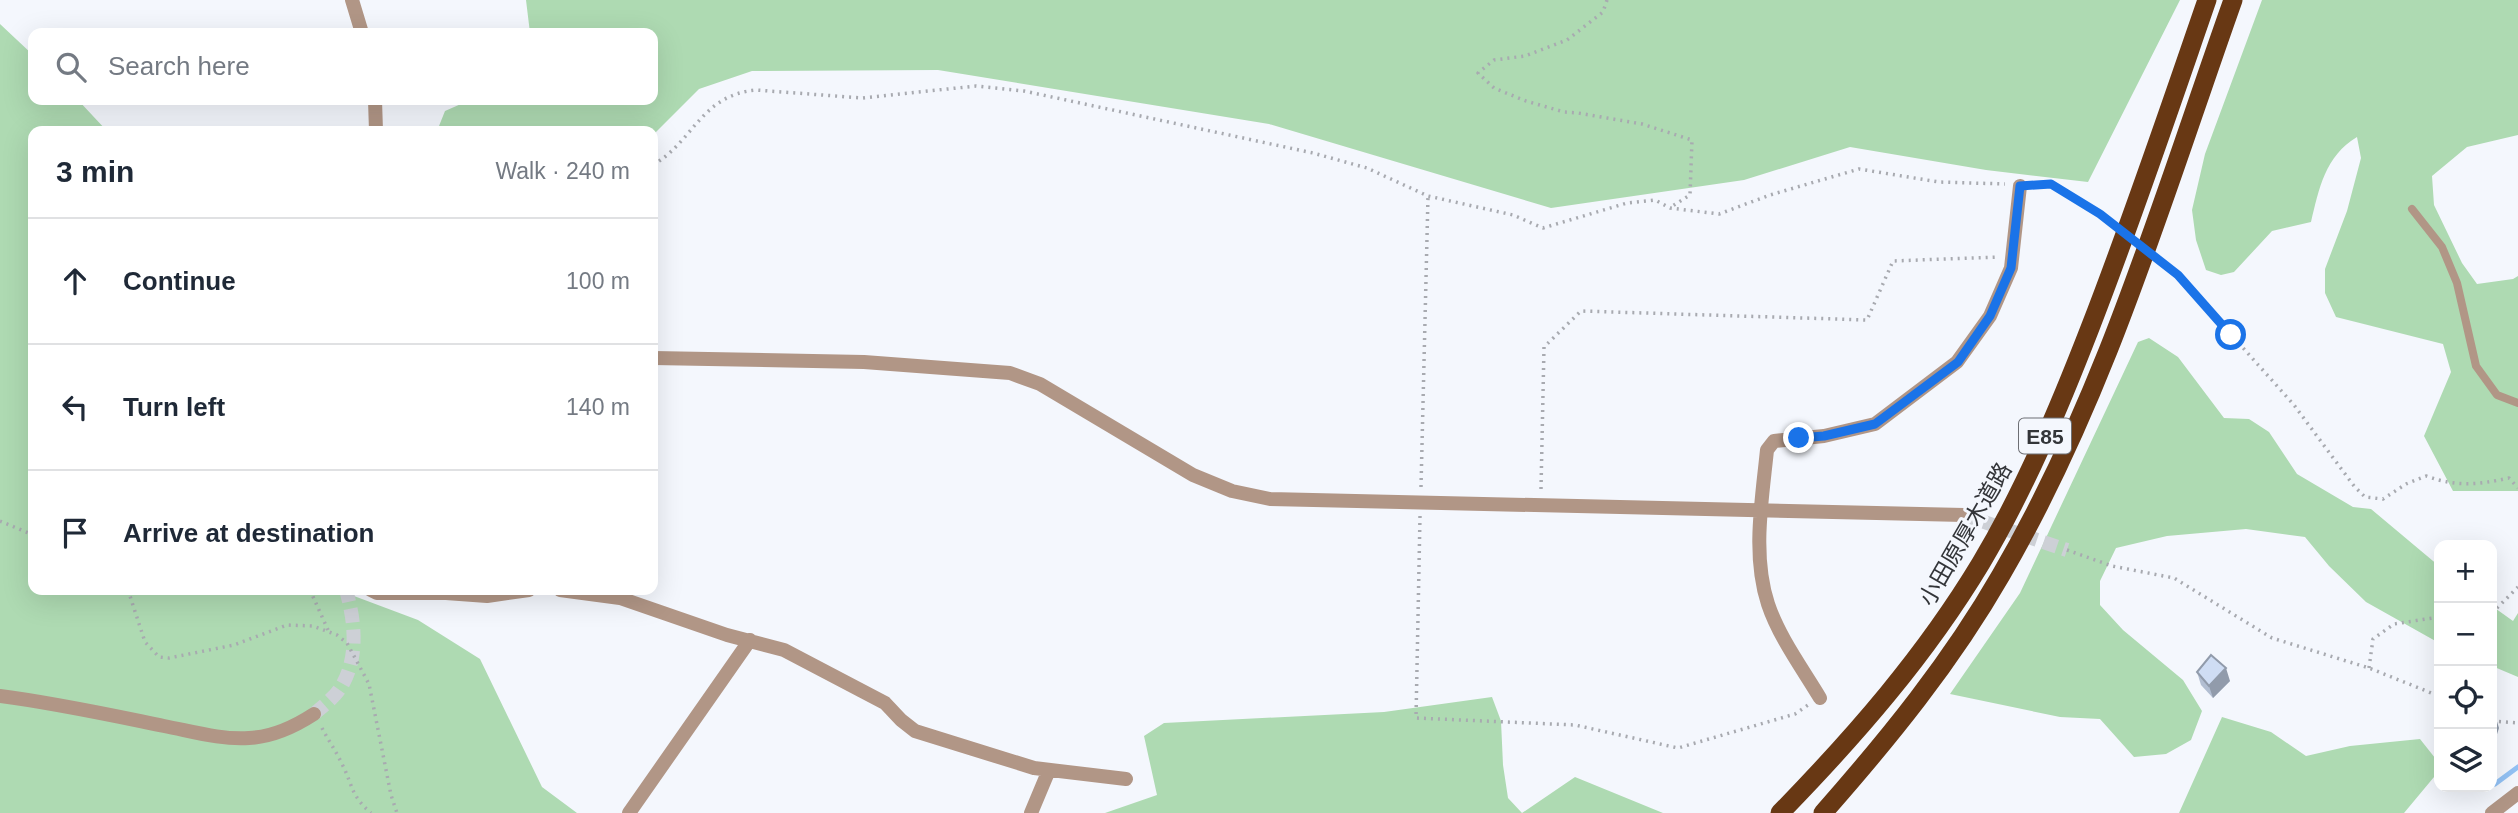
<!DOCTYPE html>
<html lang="en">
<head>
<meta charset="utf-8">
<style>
  body { margin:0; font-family:Helvetica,"Noto Sans JP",sans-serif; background:#f6f6f7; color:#1f2937 }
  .controls { position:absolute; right:21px; bottom:21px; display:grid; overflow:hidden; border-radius:14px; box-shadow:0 7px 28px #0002 }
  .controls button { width:63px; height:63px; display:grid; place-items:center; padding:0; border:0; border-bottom:2px solid #e0e1e3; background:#fff; color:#1f2937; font:35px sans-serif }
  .stop { position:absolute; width:21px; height:21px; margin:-16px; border:5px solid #1a73e8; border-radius:50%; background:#fff }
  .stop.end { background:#1a73e8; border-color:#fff; box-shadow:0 2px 7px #0008 }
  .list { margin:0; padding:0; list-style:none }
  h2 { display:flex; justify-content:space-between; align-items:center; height:91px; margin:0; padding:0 28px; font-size:30px }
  h2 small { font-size:23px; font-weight:400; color:#747a83 }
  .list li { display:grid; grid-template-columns:46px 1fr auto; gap:21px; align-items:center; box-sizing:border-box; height:126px; padding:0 28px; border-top:2px solid #e0e1e3 }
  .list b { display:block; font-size:26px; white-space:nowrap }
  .list em { font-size:23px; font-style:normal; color:#747a83 }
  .icon { flex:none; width:38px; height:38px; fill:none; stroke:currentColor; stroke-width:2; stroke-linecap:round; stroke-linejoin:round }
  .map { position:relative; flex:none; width:2518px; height:813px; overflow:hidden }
  .search { position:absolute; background:#fff; box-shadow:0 7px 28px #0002; left:28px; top:28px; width:630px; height:77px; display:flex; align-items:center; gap:18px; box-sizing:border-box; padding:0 24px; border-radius:14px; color:#747a83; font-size:26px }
  .panel { position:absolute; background:#fff; box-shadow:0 7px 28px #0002; left:28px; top:126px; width:630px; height:469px; border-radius:14px }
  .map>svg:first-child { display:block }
  .green { fill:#aedab2 }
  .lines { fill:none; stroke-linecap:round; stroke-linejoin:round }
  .stream { stroke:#93c2f5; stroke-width:5 }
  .minor-tunnel { stroke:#cdd0d6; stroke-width:14; stroke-dasharray:14 7; stroke-linecap:butt }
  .tertiary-tunnel { stroke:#cdd0d6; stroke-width:14; stroke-dasharray:14 7; stroke-linecap:butt }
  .path { stroke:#a8aab0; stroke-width:3.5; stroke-dasharray:2 5; stroke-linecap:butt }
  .service { stroke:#b19686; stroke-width:8 }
  .minor { stroke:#b19686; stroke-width:14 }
  .tertiary { stroke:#b19686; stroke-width:14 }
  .trunk { stroke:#683814; stroke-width:19 }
  .path-bridge { stroke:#a8aab0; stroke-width:3.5; stroke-dasharray:2 5; stroke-linecap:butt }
  .wall { fill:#b2bed2 }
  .shaded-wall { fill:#919bab }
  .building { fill:#cfddf4; stroke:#919bab; stroke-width:2 }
  .route { stroke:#1a73e8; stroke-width:9 }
  .labels { text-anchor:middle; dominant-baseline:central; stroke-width:6; stroke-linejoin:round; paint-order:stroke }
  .shield { fill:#f4f7fd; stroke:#6d6f74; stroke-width:2 }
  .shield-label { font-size:21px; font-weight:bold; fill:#333539 }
  .street-label { font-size:23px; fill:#333539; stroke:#f4f7fd }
</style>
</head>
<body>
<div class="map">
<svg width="2518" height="813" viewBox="0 0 2518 813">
  <rect width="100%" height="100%" fill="#f4f7fd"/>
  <!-- green -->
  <path class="green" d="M 526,0 L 2180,0 L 2088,182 L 1986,170 L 1850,147 L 1744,180 L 1551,208 L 1269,124 L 938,70 L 752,71 L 699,89 L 653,135 L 653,131 L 437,131 L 445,111 L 470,100 L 653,100 L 653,33 L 530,33 Z
    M 2262,0 L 2518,0 L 2518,135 L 2467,147 L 2432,176 L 2434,205 L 2462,263 L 2477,284 L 2513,279 L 2518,276 L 2518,491 L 2453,491 L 2424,436 L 2451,372 L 2443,344 L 2336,317 L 2325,293 L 2325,269 L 2347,211 L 2361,158 L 2357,137 C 2325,156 2319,189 2311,222 L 2272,231 L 2234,272 L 2221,275 L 2206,270 L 2196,240 L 2192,210 L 2205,154 Z
    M 0,24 L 33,55 L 33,100 L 78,100 L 107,131 L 33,131 L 33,590 L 338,590 L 418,620 L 480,659 L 542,787 L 577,813 L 0,813 Z
    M 2149,338 L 2178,357 L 2224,418 L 2249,419 L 2269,432 L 2297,474 L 2353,507 L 2371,509 L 2439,566 L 2439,643 L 2366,602 L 2329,566 L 2305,537 L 2246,529 L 2167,536 L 2116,548 L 2100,581 L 2100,605 L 2123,630 L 2183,680 L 2202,711 L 2191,740 L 2166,754 L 2134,757 L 2100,719 L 2060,717 L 1950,694 L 2020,593 L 2138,342 Z
    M 2492,606 L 2513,621 L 2518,613 L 2518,677 L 2492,666 Z
    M 1492,697 L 1501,721 L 1503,765 L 1508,798 L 1522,813 L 1575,777 L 1663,813 L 1105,813 L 1157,795 L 1144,736 L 1164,723 L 1384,712 Z
    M 2222,717 L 2271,732 L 2306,756 L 2350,746 L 2420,739 L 2439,763 L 2439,771 L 2404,813 L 2179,813 Z"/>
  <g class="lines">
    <!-- stream -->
    <path class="stream" d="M 2495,784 L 2518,767"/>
    <!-- minor-tunnel -->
    <path class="minor-tunnel" d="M 1964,515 L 2067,550"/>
    <!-- tertiary-tunnel -->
    <path class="tertiary-tunnel" d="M 314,714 C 323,706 335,697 341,687 C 359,658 355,621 346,590"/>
    <!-- path -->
    <path class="path" d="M 1607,0 L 1603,12 L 1567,40 L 1525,56 L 1494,60 L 1478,73 L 1494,88 L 1526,101 L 1564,112 L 1578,113 L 1642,124 L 1692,140 L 1690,195 L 1671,207
      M 653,165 C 694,141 701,95 756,90 L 862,98 L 976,86 L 1024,91 L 1313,153 L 1367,168 L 1428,196 L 1513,215 L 1543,228 L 1627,203 L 1655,200 L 1670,208 L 1719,214 L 1770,195 L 1859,169 L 1939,182 L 2005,184
      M 2034,185 L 2051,184 L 2100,214
      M 2178,275 L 2294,405 L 2354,486 L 2365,497 L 2383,499 L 2406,484 L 2426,476 C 2457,487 2477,485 2509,478 L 2518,488
      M 1421,487 L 1428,196
      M 1541,489 L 1544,347 L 1581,311 L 1867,320 L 1893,261 L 1998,257
      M 1420,516 L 1416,718 L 1575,725 L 1678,748 L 1795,714 L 1808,705
      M 0,521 L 33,535
      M 2067,550 L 2112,566 L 2174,578 L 2272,638 L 2369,668 L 2439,696
      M 128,590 L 145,642 L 159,657 L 169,658 L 234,645 L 287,625 L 313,626 L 337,635 L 347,643 L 369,684 L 391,795 L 397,813
      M 310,590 L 328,630
      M 2492,613 L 2518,587
      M 2369,668 L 2373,639 L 2394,624 L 2439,617
      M 2492,721 L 2518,723
      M 322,728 C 328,740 336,751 342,764 C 353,785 350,795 371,813"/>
    <!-- service -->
    <path class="service" d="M 2412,209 L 2442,247 L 2457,283 L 2476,366 L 2497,395 L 2518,403"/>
    <!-- minor -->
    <path class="minor" d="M 653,358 L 864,362 L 1010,373 L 1040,384 L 1193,475 L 1232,491 L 1270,499 L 1964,515
      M 371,590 L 377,593 L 446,593 L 487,596 L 529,590
      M 560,590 L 620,598 L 727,635 L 784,650 L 885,703 L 901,720 L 915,731 L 1034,768 L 1126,779
      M 1820,698 C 1802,668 1779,637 1768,604 C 1752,555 1762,500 1767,450 L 1774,441 L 1824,436 L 1875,424 L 1957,362 L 1990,316 L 2011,268 L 2020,186
      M 629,813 L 750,640
      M 1031,813 L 1049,770
      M 2492,813 L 2518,793"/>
    <!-- tertiary -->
    <path class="tertiary" d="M 352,0 L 362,33
      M 375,100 L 376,131
      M 0,696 C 55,703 110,715 164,726 C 191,731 221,740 249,738 C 273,737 294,727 314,714"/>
    <!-- trunk -->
    <path class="trunk" d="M 1780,813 C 1855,736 1925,656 1981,563 C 2025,489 2059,408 2090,328 C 2132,220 2169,110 2207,0
      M 1823,813 C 1889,738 1951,662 2001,575 C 2105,397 2164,194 2233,0"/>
    <!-- path-bridge -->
    <path class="path-bridge" d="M 2100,214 L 2178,275"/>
  </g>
  <!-- wall -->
  <path class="wall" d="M 2197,672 L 2230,681 L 2213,698 L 2201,685 Z"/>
  <!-- shaded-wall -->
  <path class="shaded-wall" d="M 2226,668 L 2230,681 L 2213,698 L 2209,686 Z
    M 2495,715 L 2499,728 L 2492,750 L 2492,724 Z"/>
  <!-- building -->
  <path class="building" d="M 2211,655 L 2226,668 L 2209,686 L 2197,672 Z"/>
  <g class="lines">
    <!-- route -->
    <path class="route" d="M 1799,438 L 1824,436 L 1875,424 L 1958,362 L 1990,316 L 2011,268 L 2020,186 L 2051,184 L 2100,214 L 2178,275 L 2231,335"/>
  </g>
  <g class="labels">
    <!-- shield labels -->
    <rect class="shield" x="2019" y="418.5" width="52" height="35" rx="5"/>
    <g class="shield-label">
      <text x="2045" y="436">E85</text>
    </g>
    <!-- street labels -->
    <g class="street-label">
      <text transform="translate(1965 534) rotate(-60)">小田原厚木道路</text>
    </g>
  </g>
</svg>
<div class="controls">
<button>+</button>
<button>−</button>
<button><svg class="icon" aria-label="locate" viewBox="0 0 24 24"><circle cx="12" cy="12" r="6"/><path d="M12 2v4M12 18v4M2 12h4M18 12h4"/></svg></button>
<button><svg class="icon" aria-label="layers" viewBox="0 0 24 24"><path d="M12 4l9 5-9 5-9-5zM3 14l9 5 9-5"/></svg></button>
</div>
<div class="stop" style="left:2231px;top:335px"></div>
<div class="stop end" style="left:1799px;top:438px"></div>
<div class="search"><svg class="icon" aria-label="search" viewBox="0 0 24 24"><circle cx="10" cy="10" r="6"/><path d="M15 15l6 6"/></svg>Search here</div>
<section class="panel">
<h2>3 min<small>Walk · 240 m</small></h2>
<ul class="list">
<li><svg class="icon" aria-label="ahead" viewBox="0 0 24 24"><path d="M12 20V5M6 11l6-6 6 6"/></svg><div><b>Continue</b></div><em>100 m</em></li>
<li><svg class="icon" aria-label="left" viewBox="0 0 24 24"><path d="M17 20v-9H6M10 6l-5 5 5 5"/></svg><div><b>Turn left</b></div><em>140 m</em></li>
<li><svg class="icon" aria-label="arrive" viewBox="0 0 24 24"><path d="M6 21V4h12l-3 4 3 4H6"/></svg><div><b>Arrive at destination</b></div></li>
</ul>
</section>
</div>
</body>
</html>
